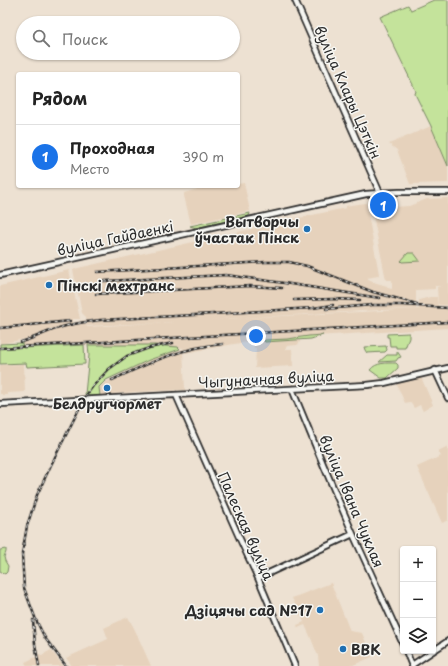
<!DOCTYPE html>
<html lang="ru">
<head>
<meta charset="utf-8">
<style>
  body { margin:0; font-family:"Playpen Sans",sans-serif; background:#f2f2f2; color:#222 }
  .controls { position:absolute; right:12px; bottom:12px; display:grid; overflow:hidden; border-radius:4px; box-shadow:0 1px 3px #0004 }
  .controls button { width:36px; height:36px; display:grid; place-items:center; padding:0; border:0; border-bottom:1px solid #e0e0e0; background:#fff; color:#222; font:20px sans-serif }
  .you { position:absolute; left:256px; top:336px; width:14px; height:14px; margin:-10px; border:3px solid #fff; border-radius:50%; background:#1a73e8; box-shadow:0 0 0 6px #1a73e833 }
  .badge { display:grid; place-items:center; width:26px; height:26px; border-radius:50%; background:#1a73e8; color:#fff; font-size:13px; font-weight:700 }
  .pin { position:absolute; translate:-50% -50%; border:2px solid #fff; box-shadow:0 1px 4px #0006 }
  .list { margin:0; padding:0; list-style:none }
  h2 { display:flex; justify-content:space-between; align-items:center; height:52px; margin:0; padding:0 16px; font-size:17px }
  h2 small { font-size:13px; font-weight:400; color:#767676 }
  .list li { display:grid; grid-template-columns:26px 1fr auto; gap:12px; align-items:center; box-sizing:border-box; height:64px; padding:0 16px; border-top:1px solid #e0e0e0 }
  .list b { display:block; font-size:15px; white-space:nowrap }
  .list p { margin:0; font-size:13px; white-space:nowrap; color:#767676 }
  .list em { font-size:13px; font-style:normal; color:#767676 }
  .icon { flex:none; width:22px; height:22px; fill:none; stroke:currentColor; stroke-width:2; stroke-linecap:round; stroke-linejoin:round }
  .map { position:relative; flex:none; width:448px; height:666px; overflow:hidden }
  .search { position:absolute; background:#fff; box-shadow:0 1px 3px #0004; left:16px; top:16px; width:224px; height:44px; display:flex; align-items:center; gap:10px; box-sizing:border-box; padding:0 14px; border-radius:22px; color:#767676; font-size:15px }
  .panel { position:absolute; background:#fff; box-shadow:0 1px 3px #0004; left:16px; top:72px; width:224px; height:116px; border-radius:4px }
  .map>svg:first-child { display:block }
  .built { fill:#e6d2bc }
  .green { fill:#c4e39b; stroke:#788763 }
  .lines { fill:none; stroke-linecap:round; stroke-linejoin:round }
  .tertiary-casing { stroke:#2b2b2b; stroke-width:8 }
  .tertiary { stroke:#f6f6f2; stroke-width:4.5 }
  .rail-casing { stroke:#2b2b2b; stroke-width:2.5 }
  .rail { stroke:#f6f6f2; stroke-width:1; stroke-dasharray:3; stroke-linecap:butt }
  .poi-dot { fill:#1f6fb2; stroke:#f6f6f2; stroke-width:1.5 }
  .labels { text-anchor:middle; dominant-baseline:central; stroke-width:3; stroke-linejoin:round; paint-order:stroke }
  .street-label { font-size:14px; fill:#2b2b2b; stroke:#f6f6f2 }
  .poi-label { font-size:14px; font-weight:bold; fill:#2b2b2b; stroke:#f6f6f2; text-anchor:end }
</style>
</head>
<body>
<div class="map">
<svg width="448" height="666" viewBox="0 0 448 666">
  <rect width="100%" height="100%" fill="#ede1d2"/>
  <filter id="ink" filterUnits="userSpaceOnUse"><feTurbulence type="fractalNoise" baseFrequency=".025" numOctaves="2"/><feDisplacementMap in="SourceGraphic" scale="8" xChannelSelector="R" yChannelSelector="G"/><feConvolveMatrix kernelMatrix="1 2 1 2 8 2 1 2 1" color-interpolation-filters="sRGB"/></filter>
  <g filter="url(#ink)">
    <!-- built -->
    <path class="built" d="M 431,126 L 448,166 L 448,183 L 410,184 L 397,150 L 389,144 Z
      M 244,183 L 250,211 L 191,224 L 184,196 L 184,193 L 205,187 L 218,186 L 238,186 L 238,184 Z
      M 448,198 L 448,305 L 439,305 L 438,303 L 437,287 L 441,286 L 435,286 L 435,289 L 416,290 L 416,309 L 379,310 L 204,320 L 419,309 L 419,300 L 430,297 L 437,297 L 438,306 L 448,307 L 448,328 L 299,337 L 300,342 L 297,345 L 287,346 L 285,349 L 292,349 L 293,366 L 255,368 L 256,348 L 254,348 L 254,341 L 234,344 L 185,353 L 183,348 L 154,345 L 71,345 L 22,348 L 22,343 L 27,339 L 35,337 L 45,332 L 30,338 L 0,344 L 0,286 L 69,270 L 80,319 L 73,319 L 72,323 L 85,320 L 87,327 L 174,322 L 87,326 L 86,317 L 82,313 L 73,270 L 78,268 L 317,214 L 346,208 L 346,206 L 351,205 L 366,203 L 379,274 L 378,276 L 367,278 L 370,281 L 387,286 L 388,288 L 392,289 L 392,280 L 386,280 L 371,205 L 387,200 L 392,199 L 393,207 L 409,206 L 427,199 Z
      M 183,349 L 185,390 L 135,392 L 101,395 L 99,388 L 106,382 L 116,377 L 146,361 L 162,355 Z
      M 24,364 L 25,392 L 7,393 L 7,395 L 2,395 L 2,394 L 0,394 L 0,365 Z
      M 421,377 L 433,405 L 423,411 L 420,405 L 414,408 L 410,402 L 405,403 L 396,383 Z
      M 448,446 L 448,520 L 442,523 L 417,467 L 441,456 L 438,451 Z
      M 331,583 L 350,631 L 362,633 L 372,657 L 351,666 L 319,666 L 318,656 L 310,636 L 305,625 L 298,628 L 297,625 L 304,622 L 292,598 Z
      M 128,617 L 135,630 L 151,666 L 72,666 L 66,658 L 108,639 L 104,628 Z
      M 51,650 L 63,666 L 27,666 L 25,662 L 38,656 L 39,654 L 42,655 Z"/>
    <!-- green -->
    <path class="green" d="M 434,0 L 448,0 L 448,166 L 431,126 L 415,94 L 416,91 L 380,17 L 408,5 L 411,10 Z
      M 250,213 L 249,216 L 196,228 L 190,226 Z
      M 408,253 L 414,253 L 420,261 L 402,262 L 401,261 Z
      M 409,333 L 409,338 L 405,348 L 396,348 L 396,346 L 390,346 L 389,337 L 387,337 L 387,334 Z
      M 323,335 L 311,339 L 265,342 L 264,341 L 265,340 L 287,339 L 309,336 Z
      M 22,343 L 23,348 L 84,345 L 85,364 L 27,367 L 26,363 L 0,364 L 0,344 Z
      M 88,345 L 154,345 L 178,347 L 180,349 L 149,360 L 106,380 L 99,387 L 100,396 L 86,396 L 85,394 L 89,355 Z
      M 386,346 L 387,350 L 385,352 L 367,353 L 365,350 L 364,347 Z
      M 397,351 L 401,357 L 398,358 L 396,361 L 379,362 L 387,355 L 397,355 Z
      M 396,363 L 398,365 L 398,368 L 387,378 L 381,378 L 370,370 C 376,362 387,363 396,363 Z
      M 6,549 L 6,552 L 4,557 L 5,561 L 8,566 L 7,572 L 5,574 L 0,571 L 0,550 Z"/>
    <g class="lines">
      <defs>
        <path id="tertiary" d="M 295,0 L 380,193
          M 0,275 L 316,205 L 366,194 L 380,193 L 399,192 L 448,192
          M 435,370 L 448,398
          M 292,389 L 323,464 L 353,534 L 403,644
          M 176,395 L 239,537 L 258,578 L 295,666
          M 0,404 L 367,385 L 384,383 L 448,368
          M 258,578 L 353,534
          M 406,651 L 412,666
          M 433,651 L 448,641
          M 412,665 L 433,651"/>
      </defs>
      <!-- tertiary casing -->
      <use href="#tertiary" class="tertiary-casing"/>
      <!-- tertiary -->
      <use href="#tertiary" class="tertiary"/>
      <defs>
        <path id="rail" d="M 97,272 L 265,262 L 289,262 L 307,266 L 373,292 L 417,304
          M 104,281 L 226,275 L 284,283 L 380,298
          M 96,294 L 250,286 L 282,288
          M 294,300 L 333,299 L 360,300
          M 326,309 L 372,305 L 402,305 L 448,308
          M 0,328 L 70,321
          M 21,342 C 35,338 48,331 62,327 C 75,323 87,322 100,320 L 213,314 L 313,308 L 333,305
          M 0,348 L 448,322
          M 112,380 C 149,363 182,347 223,344
          M 33,620 L 35,644 L 39,666
          M 66,666 L 45,638 L 36,620 L 24,588 L 22,554 L 27,526 L 37,495 L 51,465 L 85,397 L 93,386 L 109,369 L 127,356 L 149,348 L 173,343"/>
      </defs>
      <!-- rail casing -->
      <use href="#rail" class="rail-casing"/>
      <!-- rail -->
      <use href="#rail" class="rail"/>
    </g>
  </g>
  <!-- markers -->
  <g class="poi-dot">
    <circle cx="307" cy="229" r="4"/>
    <circle cx="49" cy="285" r="4"/>
    <circle cx="107" cy="388" r="4"/>
    <circle cx="320" cy="610" r="4"/>
    <circle cx="343" cy="649" r="4"/>
  </g>
  <g class="labels">
    <!-- street labels -->
    <g class="street-label">
      <text transform="translate(348 92) rotate(66)">вуліца Клары Цэткін</text>
      <text transform="translate(115 238) rotate(-12)">вуліца Гайдаенкі</text>
      <text transform="translate(266 379) rotate(-3)">Чыгуначная вуліца</text>
      <text transform="translate(352 501) rotate(67)">вуліца Івана Чуклая</text>
      <text transform="translate(246 526) rotate(66)">Палеская вуліца</text>
    </g>
    <!-- poi labels -->
    <g class="poi-label">
      <text x="299" y="221">Вытворчы<tspan x="299" dy="16">ўчастак Пінск</tspan></text>
      <text x="57" y="285" text-anchor="start">Пінскі мехтранс</text>
      <text x="107" y="403" text-anchor="middle">Белдругчормет</text>
      <text x="312" y="610">Дзіцячы сад №17</text>
      <text x="351" y="649" text-anchor="start">ВВК</text>
    </g>
  </g>
</svg>
<div class="controls">
<button>+</button>
<button>−</button>
<button><svg class="icon" aria-label="layers" viewBox="0 0 24 24"><path d="M12 4l9 5-9 5-9-5zM3 14l9 5 9-5"/></svg></button>
</div>
<div class="you"></div>
<div class="pin badge" style="left:383px;top:205px">1</div>
<div class="search"><svg class="icon" aria-label="search" viewBox="0 0 24 24"><circle cx="10" cy="10" r="6"/><path d="M15 15l6 6"/></svg>Поиск</div>
<section class="panel">
<h2>Рядом<small></small></h2>
<ul class="list">
<li><span class="badge">1</span><div><b>Проходная</b><p>Место</p></div><em>390 m</em></li>
</ul>
</section>
</div>
</body>
</html>
